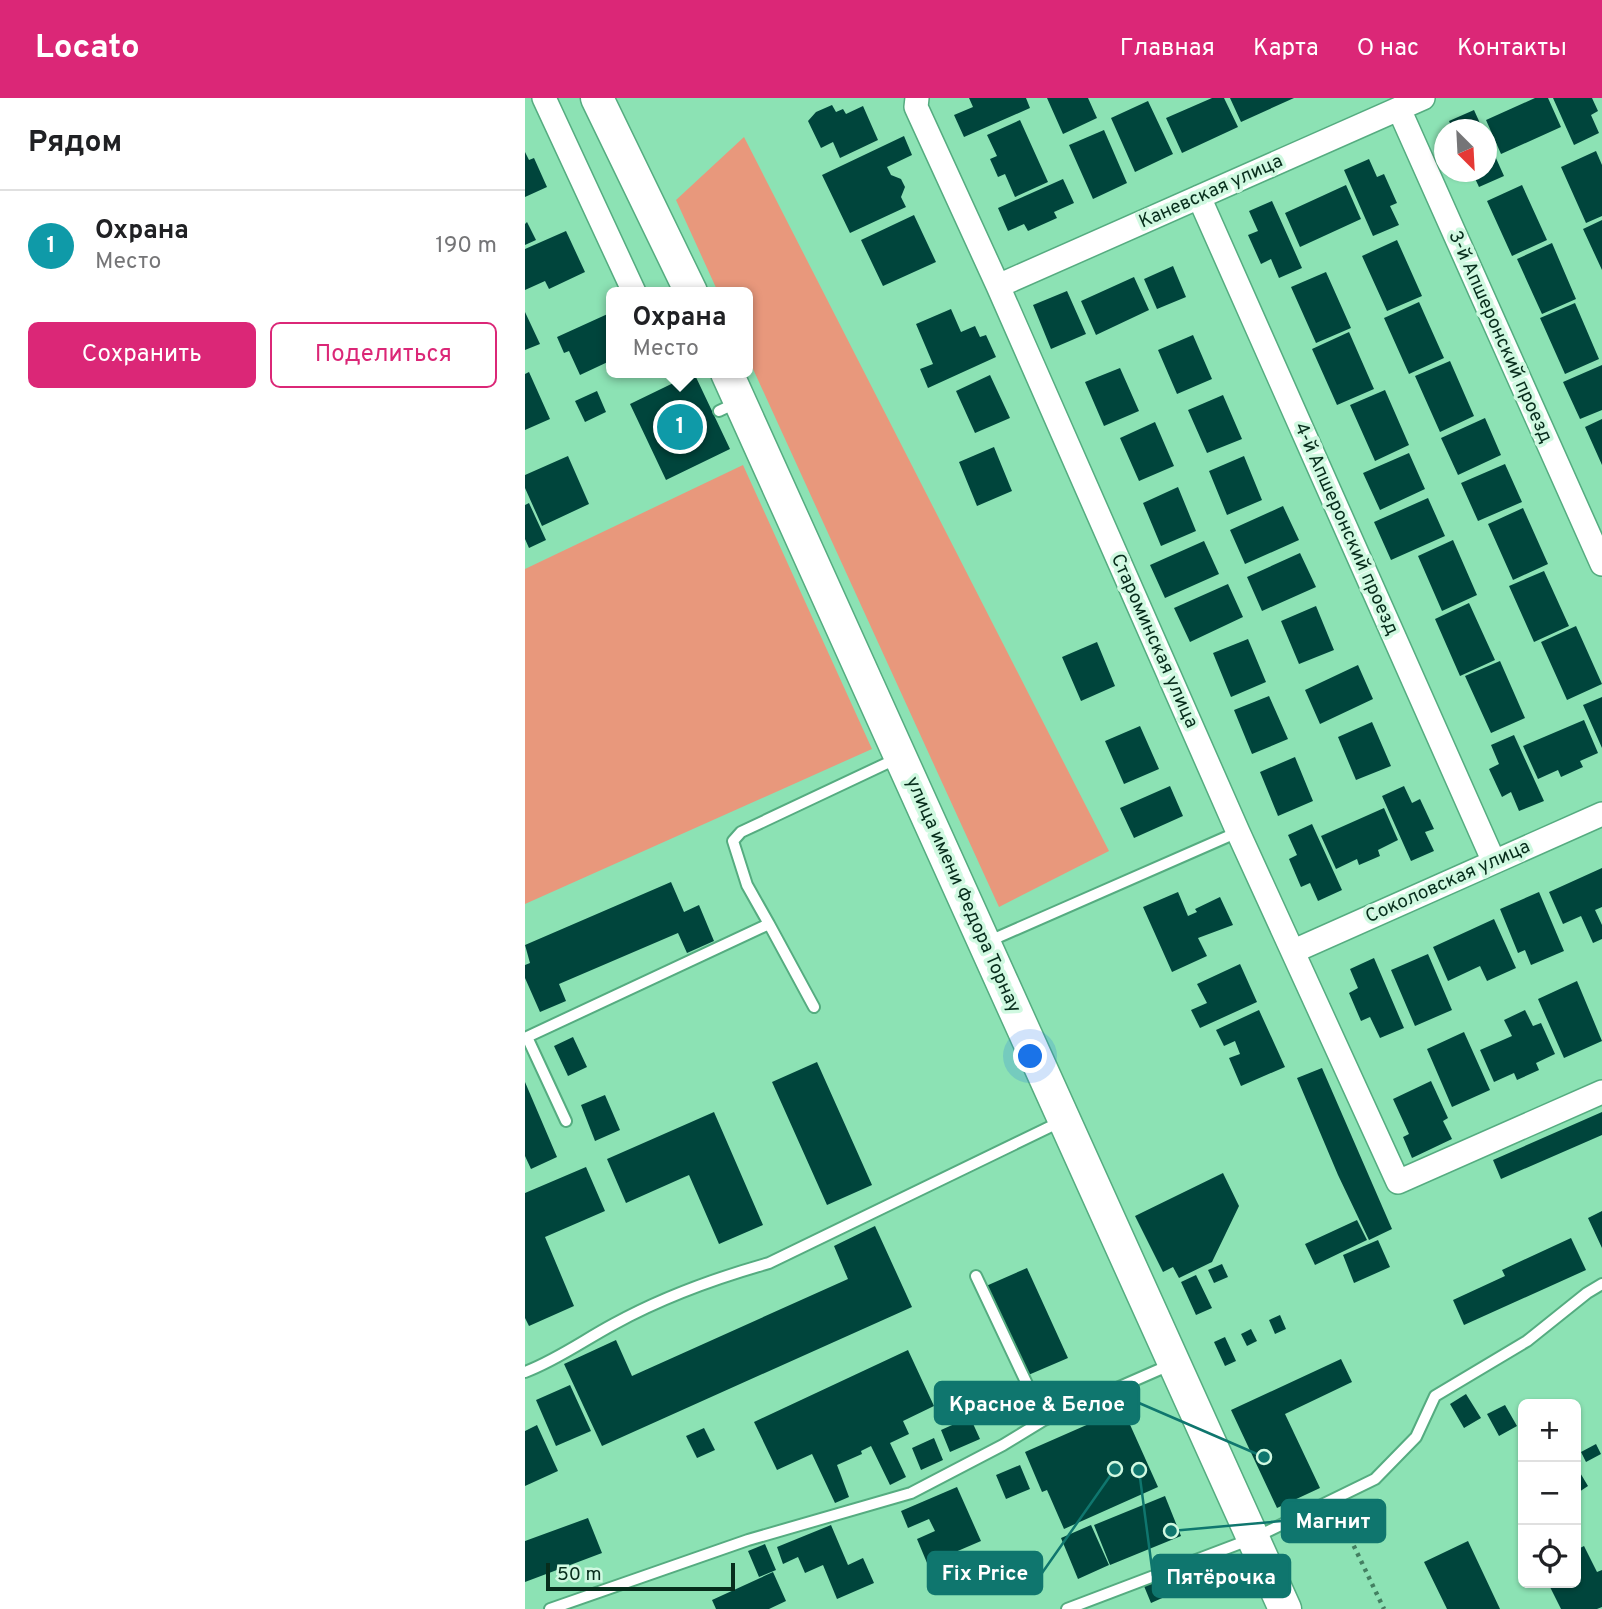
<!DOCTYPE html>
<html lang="ru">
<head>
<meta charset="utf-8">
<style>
  body { margin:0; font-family:Overpass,sans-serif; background:#f2f2f2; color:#202124 }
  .controls { position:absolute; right:21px; bottom:21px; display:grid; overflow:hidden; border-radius:10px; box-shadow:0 2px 5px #0004 }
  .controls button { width:63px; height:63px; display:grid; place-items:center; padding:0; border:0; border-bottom:2px solid #e0e0e0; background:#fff; color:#202124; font:35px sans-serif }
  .compass { position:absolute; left:909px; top:21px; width:63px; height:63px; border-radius:50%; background:#fff; box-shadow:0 2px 5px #0004; rotate:156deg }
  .scale { position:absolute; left:21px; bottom:18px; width:189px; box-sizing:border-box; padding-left:7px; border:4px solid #072d1c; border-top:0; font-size:19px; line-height:24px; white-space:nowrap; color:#072d1c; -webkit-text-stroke:5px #d0f9e1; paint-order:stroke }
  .you { position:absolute; left:506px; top:959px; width:24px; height:24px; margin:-18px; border:5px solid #fff; border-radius:50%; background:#1a73e8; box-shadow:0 0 0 10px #1a73e833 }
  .badge { display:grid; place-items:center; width:46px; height:46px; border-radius:50%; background:#db2777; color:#fff; font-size:23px; font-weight:700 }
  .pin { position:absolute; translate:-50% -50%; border:4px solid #fff; box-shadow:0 2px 7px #0006 }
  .popup { position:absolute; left:81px; top:189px; width:147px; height:91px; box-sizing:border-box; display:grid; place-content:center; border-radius:10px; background:#fff; filter:drop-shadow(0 2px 5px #0005); font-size:23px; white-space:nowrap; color:#757577 }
  .popup b { font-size:26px; color:#202124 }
  .popup::after { content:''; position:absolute; left:50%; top:100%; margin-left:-14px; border:14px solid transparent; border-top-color:#fff }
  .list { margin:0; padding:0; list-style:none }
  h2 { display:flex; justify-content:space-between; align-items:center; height:91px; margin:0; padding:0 28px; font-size:30px }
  h2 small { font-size:23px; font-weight:400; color:#757577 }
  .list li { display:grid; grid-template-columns:46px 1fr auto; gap:21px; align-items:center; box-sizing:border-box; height:112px; padding:0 28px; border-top:2px solid #e0e0e0 }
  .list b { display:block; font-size:26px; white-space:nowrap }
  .list p { margin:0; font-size:23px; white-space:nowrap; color:#757577 }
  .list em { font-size:23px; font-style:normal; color:#757577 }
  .actions { display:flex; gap:14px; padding:21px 28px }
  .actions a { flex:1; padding:16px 0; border:2px solid #db2777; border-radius:10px; text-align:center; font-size:24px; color:#db2777 }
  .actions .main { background:#db2777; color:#fff }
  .icon { flex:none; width:38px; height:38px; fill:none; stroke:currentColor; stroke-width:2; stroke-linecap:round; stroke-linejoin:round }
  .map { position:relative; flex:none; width:1077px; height:1511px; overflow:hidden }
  header { display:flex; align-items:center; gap:42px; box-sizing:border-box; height:98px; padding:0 35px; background:#db2777; color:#fff }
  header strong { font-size:33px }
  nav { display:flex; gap:38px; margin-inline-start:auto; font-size:24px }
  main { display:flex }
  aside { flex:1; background:#fff }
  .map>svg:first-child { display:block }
  .green { fill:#e8987c }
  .building { fill:#00453c }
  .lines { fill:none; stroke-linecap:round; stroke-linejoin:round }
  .lane-casing { stroke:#55ac80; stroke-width:14 }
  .street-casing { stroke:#55ac80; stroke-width:26 }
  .secondary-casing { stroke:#55ac80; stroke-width:35 }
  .path { stroke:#437f61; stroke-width:4.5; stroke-dasharray:3.5 5; stroke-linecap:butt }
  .lane { stroke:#fff; stroke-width:10 }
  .street { stroke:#fff; stroke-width:23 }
  .secondary { stroke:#fff; stroke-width:32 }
  .labels { text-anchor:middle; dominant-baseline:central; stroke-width:7; stroke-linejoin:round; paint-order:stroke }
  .street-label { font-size:19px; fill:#072d1c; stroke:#d0f9e1 }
  .leader { fill:none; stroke:#0f766e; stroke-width:2.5 }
  .callout-dot { fill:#0f766e; stroke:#d0f9e1; stroke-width:2.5 }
  .callout { fill:#0f766e; stroke:#0f766e; stroke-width:2.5 }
  .callout-label { font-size:21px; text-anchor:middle; font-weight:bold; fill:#fff }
</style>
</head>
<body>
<header>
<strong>Locato</strong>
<nav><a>Главная</a><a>Карта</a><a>О нас</a><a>Контакты</a></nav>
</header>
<main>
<aside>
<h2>Рядом<small></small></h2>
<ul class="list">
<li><span class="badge" style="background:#0f9aa8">1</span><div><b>Охрана</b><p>Место</p></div><em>190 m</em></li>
</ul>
<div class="actions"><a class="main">Сохранить</a><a>Поделиться</a></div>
</aside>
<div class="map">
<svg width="1077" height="1511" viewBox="0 0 1077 1511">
  <rect width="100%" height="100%" fill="#8ce2b4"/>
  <!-- green -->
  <path class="green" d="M 219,39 L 584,753 L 474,809 L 223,260 L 223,194 L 193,194 L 151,102 Z
    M 218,367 L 347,651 L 0,806 L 0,471 Z"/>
  <!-- building -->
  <path class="building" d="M 444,0 L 501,0 L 505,10 L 439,39 L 429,17 L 448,9 Z
    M 522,0 L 563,0 L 572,20 L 538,36 Z
    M 687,0 L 699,0 L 713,29 L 657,55 L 641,20 Z
    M 705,0 L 769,0 L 716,24 Z
    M 1010,0 L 1023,0 L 1036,29 L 976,56 L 961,22 Z
    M 1028,0 L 1067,0 L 1073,13 L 1066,17 L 1074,35 L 1049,47 Z
    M 623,3 L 648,56 L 610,74 L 586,20 Z
    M 307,7 L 311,14 L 318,11 L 321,16 L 338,8 L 353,42 L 315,60 L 308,44 L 296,50 L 283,23 L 291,14 Z
    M 949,12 L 958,32 L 928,32 L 924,23 Z
    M 495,22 L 523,84 L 490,99 L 480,76 L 473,79 L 465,61 L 472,58 L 462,37 Z
    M 579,32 L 602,85 L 568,101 L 544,47 Z
    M 379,38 L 387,57 L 362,69 L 366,77 L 376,81 L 380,89 L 376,99 L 381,109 L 325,135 L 297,77 Z
    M 962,40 L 979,78 L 954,89 L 947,74 L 962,74 Z
    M 1071,53 L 1077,67 L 1077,118 L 1061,125 L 1036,69 Z
    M 0,54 L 4,62 L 9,60 L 22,89 L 0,99 Z
    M 844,61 L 852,79 L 859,76 L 872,105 L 865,108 L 874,127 L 848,138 L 819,72 Z
    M 538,81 L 549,105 L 529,114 L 532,120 L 503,133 L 499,126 L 483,133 L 473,110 Z
    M 821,87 L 836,121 L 775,149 L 760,115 Z
    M 997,87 L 1022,142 L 987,158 L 962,103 Z
    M 747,103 L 777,170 L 754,180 L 746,161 L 736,166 L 723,137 L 733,133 L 724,113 Z
    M 389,117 L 411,164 L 358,188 L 336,142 Z
    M 1077,122 L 1077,172 L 1058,131 Z
    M 2,124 L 11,142 L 0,147 L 0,126 Z
    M 41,133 L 60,174 L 24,191 L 20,183 L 0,192 L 0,151 Z
    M 872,142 L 897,198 L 862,213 L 837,158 Z
    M 1027,145 L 1051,201 L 1017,216 L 992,161 Z
    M 648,168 L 661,199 L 632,211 L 619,181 Z
    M 801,174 L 826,230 L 791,245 L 766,189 Z
    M 609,179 L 624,212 L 571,237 L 556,203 Z
    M 542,193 L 561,236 L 526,251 L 508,207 Z
    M 894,204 L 919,260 L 884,276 L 859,220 Z
    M 1050,205 L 1074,261 L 1040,276 L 1015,220 Z
    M 426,211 L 436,234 L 450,228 L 455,239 L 461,237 L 471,259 L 403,290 L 395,271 L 408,266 L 391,226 Z
    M 0,214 L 15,246 L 0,252 Z
    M 87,214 L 87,262 L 55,277 L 44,253 L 39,255 L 32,239 Z
    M 824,234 L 849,291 L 812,307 L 787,251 Z
    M 668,237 L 687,281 L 652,296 L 633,252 Z
    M 925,263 L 949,318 L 915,334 L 890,278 Z
    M 1077,267 L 1077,312 L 1055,321 L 1038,284 Z
    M 595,270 L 614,313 L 579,328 L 560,284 Z
    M 4,274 L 25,321 L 0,332 L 0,276 Z
    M 169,275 L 205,351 L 141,382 L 105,306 Z
    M 465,277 L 485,320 L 450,335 L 431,293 Z
    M 860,292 L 884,347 L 850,363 L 825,307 Z
    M 72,293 L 81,314 L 60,324 L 50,303 Z
    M 698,297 L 717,341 L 682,355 L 663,312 Z
    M 960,320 L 976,357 L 933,377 L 916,340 Z
    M 1077,321 L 1077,367 L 1060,329 Z
    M 630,324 L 649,368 L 614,383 L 595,340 Z
    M 469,349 L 487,393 L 452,408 L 434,364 Z
    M 884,355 L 900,391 L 855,412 L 838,375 Z
    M 43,358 L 64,406 L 17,428 L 0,390 L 0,377 Z
    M 719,358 L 737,402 L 702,417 L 684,373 Z
    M 980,366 L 997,404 L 953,423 L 936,385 Z
    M 653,389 L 671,433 L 636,448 L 618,405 Z
    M 903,400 L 920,438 L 866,462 L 849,424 Z
    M 4,405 L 21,442 L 4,450 L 0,441 L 0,407 Z
    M 758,408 L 774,442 L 720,466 L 705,432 Z
    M 998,410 L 1023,466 L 988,482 L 963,426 Z
    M 928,442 L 952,497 L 917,513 L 893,458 Z
    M 679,443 L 694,476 L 640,500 L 625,467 Z
    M 775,455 L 791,489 L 737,513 L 722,479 Z
    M 1019,473 L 1044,528 L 1009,544 L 984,488 Z
    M 703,486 L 718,519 L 665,544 L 649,510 Z
    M 944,505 L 970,562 L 935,578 L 910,521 Z
    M 791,508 L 809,552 L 774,566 L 756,523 Z
    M 1051,528 L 1077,586 L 1042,602 L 1016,544 Z
    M 723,541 L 741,584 L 706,599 L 688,555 Z
    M 572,544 L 590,588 L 556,603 L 537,559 Z
    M 975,563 L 1000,620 L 966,635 L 940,578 Z
    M 833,567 L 848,601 L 795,626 L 780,592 Z
    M 744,598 L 763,641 L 727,656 L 709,612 Z
    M 1077,599 L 1077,650 L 1058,607 Z
    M 1059,622 L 1073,655 L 1055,663 L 1058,669 L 1036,679 L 1033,672 L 1013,681 L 998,648 Z
    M 847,624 L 866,668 L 831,682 L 813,639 Z
    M 615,628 L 634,671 L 599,686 L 580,643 Z
    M 989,637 L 1019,703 L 994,713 L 986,694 L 977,699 L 964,671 L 974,666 L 966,647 Z
    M 770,659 L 788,703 L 753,718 L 735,674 Z
    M 645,688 L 658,718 L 609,740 L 595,710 Z
    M 879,688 L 887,705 L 895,701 L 909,731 L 900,734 L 909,753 L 886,763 L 857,698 Z
    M 859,710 L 873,742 L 853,752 L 855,758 L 834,767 L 832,761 L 811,771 L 796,738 Z
    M 787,726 L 817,792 L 793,803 L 785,785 L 776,789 L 764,761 L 772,757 L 763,737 Z
    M 1077,770 L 1077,809 L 1070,812 L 1077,827 L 1077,841 L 1068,845 L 1056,818 L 1038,826 L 1024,794 Z
    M 146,784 L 159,814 L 174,807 L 189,843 L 162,855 L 153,835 L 34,886 L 41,903 L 15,914 L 0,880 L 0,867 L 5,865 L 0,847 Z
    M 653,794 L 663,818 L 672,814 L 670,811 L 695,799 L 708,827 L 673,840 L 682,858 L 647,874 L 618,809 Z
    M 1014,794 L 1039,853 L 1006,867 L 1000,852 L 993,855 L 975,811 Z
    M 969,821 L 991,870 L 962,883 L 955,868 L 923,883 L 908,849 Z
    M 903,856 L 927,912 L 890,928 L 866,872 Z
    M 849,860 L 879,930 L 855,940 L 845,919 L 836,923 L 824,895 L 833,890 L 825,871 Z
    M 715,866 L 732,904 L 675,930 L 666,912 L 682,905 L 672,886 Z
    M 1052,883 L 1077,943 L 1039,960 L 1013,901 Z
    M 734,912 L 760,969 L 716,988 L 704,960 L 715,956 L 710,943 L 699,948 L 691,932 Z
    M 1000,912 L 1008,928 L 1016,925 L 1030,956 L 1011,965 L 1014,972 L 992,982 L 989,975 L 969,984 L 955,952 L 987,938 L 979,922 Z
    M 939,934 L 965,992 L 927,1009 L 902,951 Z
    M 48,939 L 62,969 L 43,978 L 29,948 Z
    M 292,964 L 347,1087 L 302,1107 L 247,984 Z
    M 797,970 L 867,1131 L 844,1142 L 813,1077 L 772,980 Z
    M 906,983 L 923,1020 L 918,1023 L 927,1041 L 887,1060 L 878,1039 L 884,1036 L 868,1001 Z
    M 0,984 L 32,1059 L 6,1071 L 0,1058 Z
    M 80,997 L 95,1032 L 70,1043 L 56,1007 Z
    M 189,1014 L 238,1127 L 194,1146 L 164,1077 L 101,1105 L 82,1061 Z
    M 1077,1014 L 1077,1037 L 976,1081 L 968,1062 Z
    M 61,1069 L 80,1113 L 20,1139 L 49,1208 L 4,1228 L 0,1220 L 0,1095 Z
    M 698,1075 L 714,1108 L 687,1164 L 654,1180 L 648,1169 L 638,1174 L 610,1118 Z
    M 1077,1113 L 1077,1150 L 1063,1120 Z
    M 832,1122 L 842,1142 L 790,1167 L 780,1146 Z
    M 350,1128 L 387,1209 L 77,1348 L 39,1266 L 91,1242 L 107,1278 L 323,1181 L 309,1148 Z
    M 1046,1140 L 1061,1172 L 939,1227 L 928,1202 L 980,1178 L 977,1172 Z
    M 853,1142 L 865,1169 L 829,1185 L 818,1157 Z
    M 697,1166 L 703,1179 L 689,1185 L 683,1172 Z
    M 502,1170 L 543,1260 L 501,1278 L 461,1188 Z
    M 671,1177 L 687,1210 L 671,1217 L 656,1184 Z
    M 755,1217 L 761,1231 L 750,1236 L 744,1222 Z
    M 726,1231 L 732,1243 L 722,1248 L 716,1236 Z
    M 700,1239 L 711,1263 L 700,1268 L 689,1244 Z
    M 383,1252 L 409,1308 L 378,1323 L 384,1336 L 365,1345 L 381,1379 L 365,1387 L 346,1348 L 336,1353 L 337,1356 L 312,1367 L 324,1399 L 310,1405 L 287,1356 L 252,1372 L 229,1324 Z
    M 816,1261 L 827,1284 L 760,1316 L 795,1390 L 752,1410 L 706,1312 Z
    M 45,1287 L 66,1333 L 31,1348 L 11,1302 Z
    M 941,1296 L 956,1320 L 939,1330 L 925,1306 Z
    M 980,1307 L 992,1328 L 974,1338 L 962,1316 Z
    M 598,1311 L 633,1389 L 539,1431 L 522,1392 L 517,1394 L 500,1354 Z
    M 445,1319 L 455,1341 L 425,1354 L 416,1332 Z
    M 12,1327 L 33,1373 L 0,1388 L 0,1333 Z
    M 179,1330 L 190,1352 L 172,1360 L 161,1338 Z
    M 409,1340 L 418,1362 L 396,1372 L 387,1350 Z
    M 1071,1346 L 1076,1356 L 1061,1364 L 1056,1354 Z
    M 495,1367 L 505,1391 L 481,1401 L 471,1377 Z
    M 1051,1368 L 1063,1388 L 1051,1396 Z
    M 432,1389 L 456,1443 L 421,1458 L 424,1464 L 405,1472 L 392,1441 L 410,1433 L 404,1421 L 383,1430 L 376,1413 Z
    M 640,1398 L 656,1438 L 585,1467 L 569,1427 Z
    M 63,1420 L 77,1455 L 0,1484 L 0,1443 Z
    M 306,1427 L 323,1467 L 338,1460 L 349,1485 L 312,1501 L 298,1467 L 280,1475 L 273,1459 L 258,1466 L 252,1449 Z
    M 566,1427 L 584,1467 L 553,1481 L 536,1440 Z
    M 943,1443 L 975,1511 L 922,1511 L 899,1464 Z
    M 240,1446 L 251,1472 L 234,1479 L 223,1453 Z
    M 1059,1448 L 1072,1474 L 1077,1472 L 1077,1509 L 1072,1511 L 1036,1511 L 1023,1485 L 1051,1485 L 1051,1452 Z
    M 248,1474 L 261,1503 L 244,1511 L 191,1511 L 187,1502 Z
    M 636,1480 L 644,1497 L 626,1505 L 619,1488 Z"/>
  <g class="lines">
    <defs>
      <path id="lane" d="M 194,313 L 213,304
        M 244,826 L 289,909
        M 462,844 L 713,734
        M 41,1023 L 2,939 L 244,826 L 222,787 L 208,743 L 216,734 L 373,660
        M 451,1178 L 519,1322
        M 0,1274 C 32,1262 59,1242 89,1226 C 138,1199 191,1180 244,1165 L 537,1023
        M 25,1511 L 223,1442 L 386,1395 L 478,1347 L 519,1322 L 647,1266
        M 542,1511 L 729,1440 L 850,1381 L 891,1339 L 910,1298 L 1002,1243 L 1062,1195 L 1077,1186"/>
      <path id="street" d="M 19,0 L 109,194
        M 392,0 L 391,9 L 473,188 L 713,734 L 873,1084 L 1077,994
        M 874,11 L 1077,466
        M 674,99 L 969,764
        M 473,188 L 898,0
        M 769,853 L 1077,716"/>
      <path id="secondary" d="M 72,0 L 166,194
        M 202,275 L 760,1511"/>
    </defs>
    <!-- lane casing -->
    <use href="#lane" class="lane-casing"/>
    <!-- street casing -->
    <use href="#street" class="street-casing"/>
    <!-- secondary casing -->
    <use href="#secondary" class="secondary-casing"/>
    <!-- path -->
    <path class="path" d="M 813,1420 L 815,1419 L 859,1511"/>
    <!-- lane -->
    <use href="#lane" class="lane"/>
    <!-- street -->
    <use href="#street" class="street"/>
    <!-- secondary -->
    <use href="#secondary" class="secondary"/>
  </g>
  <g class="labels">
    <!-- street labels -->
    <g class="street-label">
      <text transform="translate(686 94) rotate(-24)">Каневская улица</text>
      <text transform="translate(975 239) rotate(66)">3-й Апшеронский проезд</text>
      <text transform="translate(821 431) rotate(66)">4-й Апшеронский проезд</text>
      <text transform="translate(629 543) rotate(66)">Староминская улица</text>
      <text transform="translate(923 784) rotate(-24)">Соколовская улица</text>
      <text transform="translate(438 797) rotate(66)">улица имени Федора Торнау</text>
    </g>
  </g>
  <!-- callouts -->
  <path class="leader" d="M739 1359L614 1305M646 1433L757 1423M590 1371L517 1475M614 1372L628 1478"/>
  <g class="callout-dot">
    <circle cx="739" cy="1359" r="7"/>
    <circle cx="646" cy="1433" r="7"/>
    <circle cx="590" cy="1371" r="7"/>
    <circle cx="614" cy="1372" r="7"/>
  </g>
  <g class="callout">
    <rect x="410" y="1284" width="204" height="42" rx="7"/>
    <rect x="757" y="1402" width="103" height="42" rx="7"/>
    <rect x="403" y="1454" width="114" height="42" rx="7"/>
    <rect x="628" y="1457" width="137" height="42" rx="7"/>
  </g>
  <g class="callout-label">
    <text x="512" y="1313">Красное &amp; Белое</text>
    <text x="808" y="1430">Магнит</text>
    <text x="460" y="1482">Fix Price</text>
    <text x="696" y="1486">Пятёрочка</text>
  </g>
</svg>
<div class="controls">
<button>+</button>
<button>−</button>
<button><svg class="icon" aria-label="locate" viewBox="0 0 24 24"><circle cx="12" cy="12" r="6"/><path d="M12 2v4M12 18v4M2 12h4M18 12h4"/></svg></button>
</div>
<svg class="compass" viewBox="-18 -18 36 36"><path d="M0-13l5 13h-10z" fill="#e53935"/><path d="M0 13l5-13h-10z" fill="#757577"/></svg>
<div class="scale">50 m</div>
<div class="you"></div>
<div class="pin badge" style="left:155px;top:329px;background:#0f9aa8">1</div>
<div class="popup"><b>Охрана</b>Место</div>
</div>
</main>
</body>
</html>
